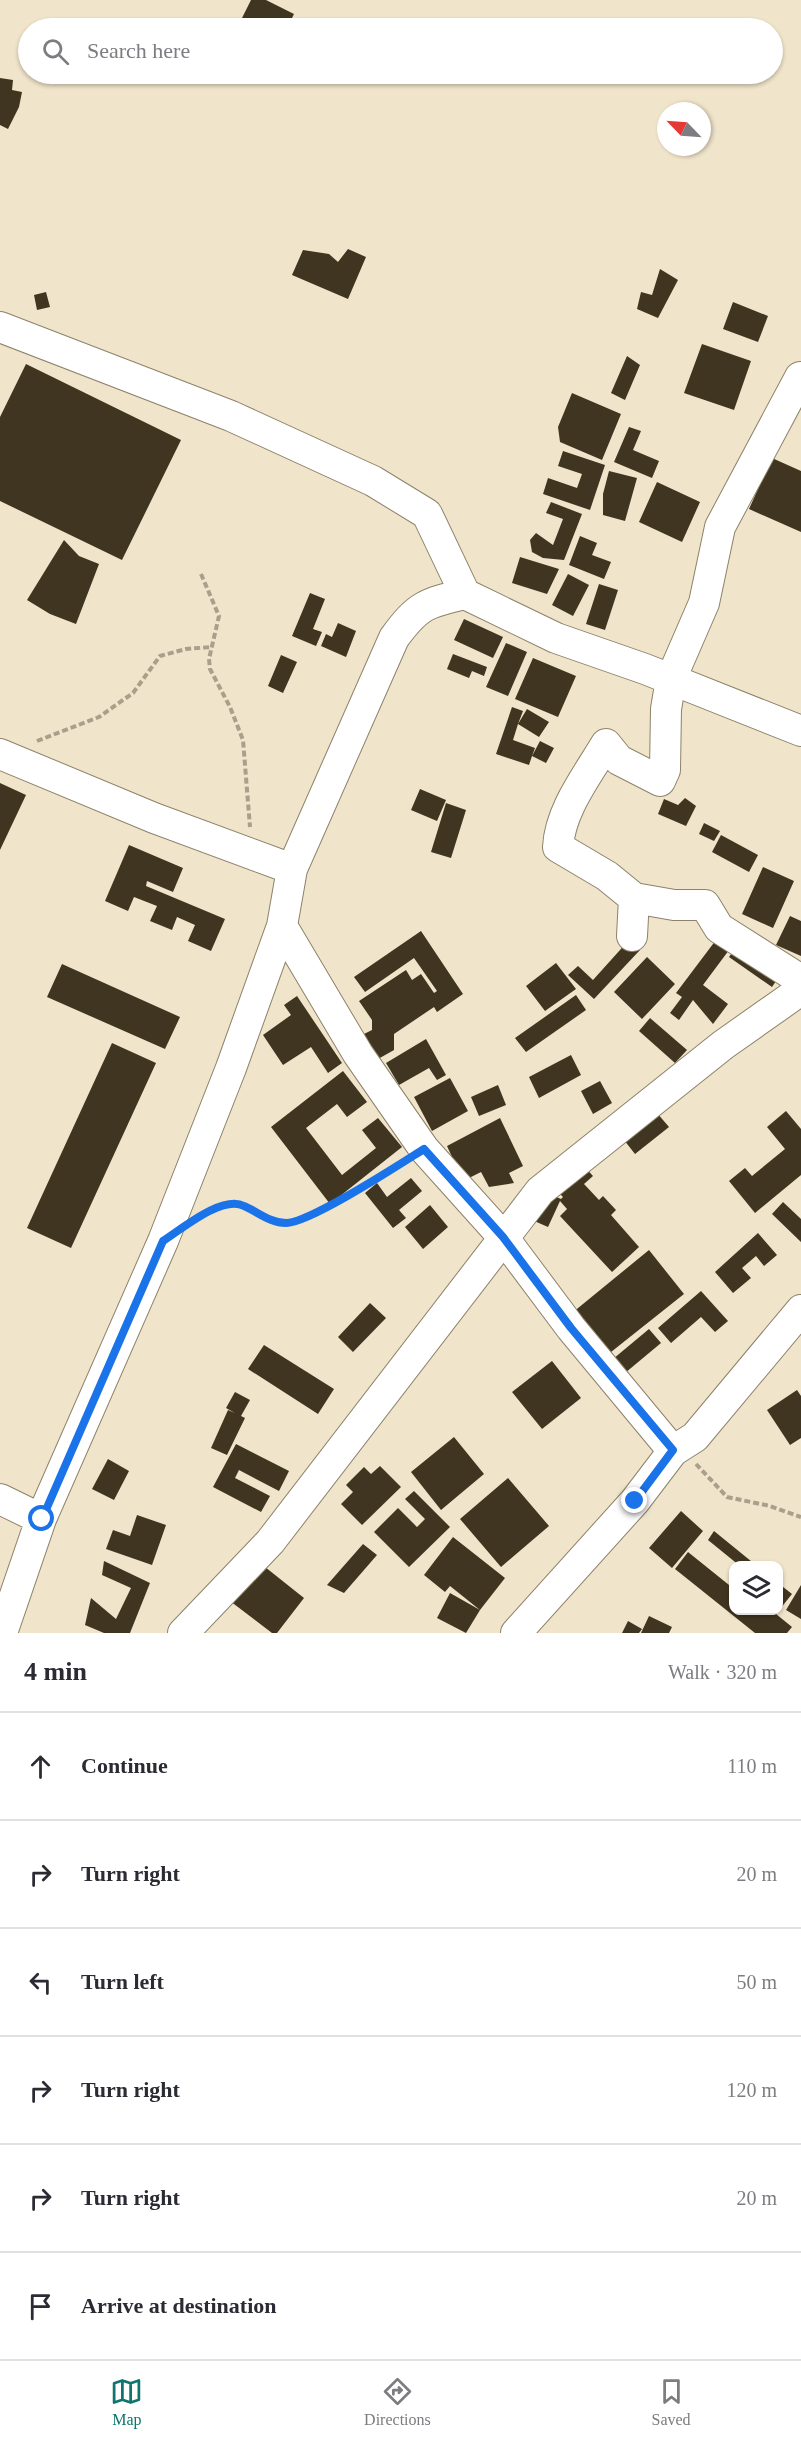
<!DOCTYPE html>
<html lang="en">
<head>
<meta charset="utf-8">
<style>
  body { margin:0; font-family:"Times New Roman",serif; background:#f2f2f3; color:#2b2b33 }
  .controls { position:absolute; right:18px; bottom:18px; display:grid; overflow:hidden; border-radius:12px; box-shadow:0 2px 4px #0004 }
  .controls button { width:54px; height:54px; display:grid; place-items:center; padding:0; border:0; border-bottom:2px solid #e1e1e2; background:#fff; color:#2b2b33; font:30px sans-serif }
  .compass { position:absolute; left:657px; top:102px; width:54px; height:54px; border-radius:50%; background:#fff; box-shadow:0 2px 4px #0004; rotate:295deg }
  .stop { position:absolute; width:18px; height:18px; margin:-14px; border:4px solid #1a73e8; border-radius:50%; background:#fff }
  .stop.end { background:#1a73e8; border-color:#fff; box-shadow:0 2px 6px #0008 }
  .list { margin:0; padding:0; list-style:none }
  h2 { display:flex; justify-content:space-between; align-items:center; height:78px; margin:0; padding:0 24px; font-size:26px }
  h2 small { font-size:20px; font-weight:400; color:#7c7c81 }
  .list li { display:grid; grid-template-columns:39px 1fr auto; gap:18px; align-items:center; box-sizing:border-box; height:108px; padding:0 24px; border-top:2px solid #e1e1e2 }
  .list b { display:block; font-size:22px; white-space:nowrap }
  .list em { font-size:20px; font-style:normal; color:#7c7c81 }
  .icon { flex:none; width:33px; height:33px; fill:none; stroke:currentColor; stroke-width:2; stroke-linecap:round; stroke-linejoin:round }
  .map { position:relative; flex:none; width:801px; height:1633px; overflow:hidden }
  .search { position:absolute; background:#fff; box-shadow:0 2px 4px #0004; left:18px; right:18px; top:18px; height:66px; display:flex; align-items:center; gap:15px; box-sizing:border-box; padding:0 21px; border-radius:33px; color:#7c7c81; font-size:22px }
  .sheet { height:726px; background:#fff }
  nav { display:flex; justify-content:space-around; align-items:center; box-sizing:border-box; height:84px; border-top:2px solid #e1e1e2; background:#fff; font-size:16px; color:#7c7c81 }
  nav a { display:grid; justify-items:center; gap:3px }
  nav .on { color:#0f766e }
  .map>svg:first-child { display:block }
  .building { fill:#3f3520 }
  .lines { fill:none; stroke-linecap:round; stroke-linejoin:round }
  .minor-casing { stroke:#8d826a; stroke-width:32 }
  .path { stroke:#a99f8b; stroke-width:4; stroke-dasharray:6 3; stroke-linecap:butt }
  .minor { stroke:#fff; stroke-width:30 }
  .route { stroke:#1a73e8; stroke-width:8 }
</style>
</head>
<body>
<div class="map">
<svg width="801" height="1633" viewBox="0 0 801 1633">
  <rect width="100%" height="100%" fill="#f0e4ca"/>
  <!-- building -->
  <path class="building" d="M 251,0 L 266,0 L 294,14 L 287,28 L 267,28 L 260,25 L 258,28 L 249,28 L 241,20 Z
    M 0,78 L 13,80 L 12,90 L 22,92 L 19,107 L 8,129 L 0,125 Z
    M 348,249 L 366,257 L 348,299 L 292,275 L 303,250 L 329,254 L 338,262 Z
    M 660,269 L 678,280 L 658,318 L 637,309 L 641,292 L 652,295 Z
    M 46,292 L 50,307 L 37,310 L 34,295 Z
    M 733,302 L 768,316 L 758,342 L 723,329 Z
    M 702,344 L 751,361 L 734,410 L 684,393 Z
    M 627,356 L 640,365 L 625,400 L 611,393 Z
    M 26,364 L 181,440 L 122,560 L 0,501 L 0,417 Z
    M 572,393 L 621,414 L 602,460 L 560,442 L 558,427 Z
    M 629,427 L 641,431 L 633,450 L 659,461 L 652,478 L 614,462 Z
    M 563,451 L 605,465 L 590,510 L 543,494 L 548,478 L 577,488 L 582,474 L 558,466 Z
    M 772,458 L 801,471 L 801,532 L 749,509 Z
    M 609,471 L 637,478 L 625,521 L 603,515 L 603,494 Z
    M 657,482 L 700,502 L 682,542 L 639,522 Z
    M 551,502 L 582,514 L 564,560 L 543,558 L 532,552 L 530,540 L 536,533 L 553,545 L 563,519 L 546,513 Z
    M 580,536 L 597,543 L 592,555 L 611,562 L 604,579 L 569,565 Z
    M 64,540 L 79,556 L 99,564 L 76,624 L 50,614 L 27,600 Z
    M 520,557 L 559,569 L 547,594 L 512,583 Z
    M 568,574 L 589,585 L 573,616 L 552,605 Z
    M 599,584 L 618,590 L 605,630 L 586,624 Z
    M 310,593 L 325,599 L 313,629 L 322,632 L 316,646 L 292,636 Z
    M 464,619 L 503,637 L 493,658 L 454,640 Z
    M 338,623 L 356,631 L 346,657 L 321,646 L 326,634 L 332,637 Z
    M 506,643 L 527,652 L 508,696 L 486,687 Z
    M 453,654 L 487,667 L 484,676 L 472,671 L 469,678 L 447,669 Z
    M 281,655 L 297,662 L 283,693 L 268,686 Z
    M 533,658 L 576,676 L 558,717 L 515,699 Z
    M 512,707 L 523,711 L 518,724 L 527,709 L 549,722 L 539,737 L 518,724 L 513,740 L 535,748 L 532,756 L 540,741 L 554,748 L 546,763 L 532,756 L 529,765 L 496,754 Z
    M 0,783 L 26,795 L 0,850 Z
    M 420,789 L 446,800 L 437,821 L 411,810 Z
    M 685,798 L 696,806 L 686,826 L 658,814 L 664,799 L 678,805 Z
    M 446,803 L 466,810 L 451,858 L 431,852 Z
    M 704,823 L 720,831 L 714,841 L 699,834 Z
    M 721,835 L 758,855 L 749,872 L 712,852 Z
    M 129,845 L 183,868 L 173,892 L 147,881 L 146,886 L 225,919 L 211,951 L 188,941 L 195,925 L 177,917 L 172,930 L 150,921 L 157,906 L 134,897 L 128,911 L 105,901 Z
    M 763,867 L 794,881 L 773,928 L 742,914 Z
    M 790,916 L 801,921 L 801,956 L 776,945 Z
    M 421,931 L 463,994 L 437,1012 L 434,1007 L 394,1034 L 394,1050 L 378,1059 L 364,1034 L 372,1030 L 372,1020 L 359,1001 L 406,970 L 412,980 L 421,974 L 434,993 L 437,991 L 414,958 L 365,992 L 354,977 Z
    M 719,936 L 732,946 L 703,985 L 728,1004 L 713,1024 L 693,1000 L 679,1020 L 670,1013 L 682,997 L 676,993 Z
    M 629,940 L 640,950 L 594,999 L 568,975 L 578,966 L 593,980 Z
    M 740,942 L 782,972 L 772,987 L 729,957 Z
    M 647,957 L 675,984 L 642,1019 L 614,992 Z
    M 556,963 L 576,989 L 545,1011 L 526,986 Z
    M 62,964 L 180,1017 L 165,1049 L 47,997 Z
    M 576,995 L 586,1010 L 526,1052 L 515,1038 Z
    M 297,996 L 342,1063 L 328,1073 L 311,1047 L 283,1065 L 263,1035 L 291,1015 L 284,1005 Z
    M 650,1018 L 687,1050 L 675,1063 L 639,1031 Z
    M 426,1039 L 446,1075 L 437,1080 L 429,1068 L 399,1085 L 386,1063 Z
    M 112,1043 L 156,1063 L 71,1248 L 27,1228 Z
    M 571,1055 L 581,1075 L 539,1098 L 529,1077 Z
    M 343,1071 L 367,1102 L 347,1117 L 337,1104 L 306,1128 L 342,1175 L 376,1148 L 362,1130 L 378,1118 L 402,1147 L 330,1204 L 271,1127 Z
    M 450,1078 L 468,1111 L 432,1131 L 414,1097 Z
    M 600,1081 L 612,1103 L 593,1114 L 581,1091 Z
    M 498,1085 L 506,1105 L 479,1116 L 471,1097 Z
    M 786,1111 L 801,1129 L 801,1175 L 755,1213 L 729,1181 L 745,1168 L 752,1176 L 785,1149 L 767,1127 Z
    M 657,1113 L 669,1127 L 635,1154 L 624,1140 Z
    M 500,1118 L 523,1166 L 509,1173 L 514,1183 L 489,1187 L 481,1172 L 463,1181 L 447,1146 Z
    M 582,1164 L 593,1176 L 584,1184 L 599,1200 L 603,1196 L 616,1210 L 611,1215 L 639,1247 L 612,1272 L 560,1216 L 567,1209 L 560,1201 L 548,1227 L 532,1220 L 545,1192 L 561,1199 L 563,1197 L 555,1189 Z
    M 411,1178 L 422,1191 L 399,1210 L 406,1218 L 393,1228 L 365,1193 L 377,1183 L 387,1197 Z
    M 783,1202 L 801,1219 L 801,1242 L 772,1214 Z
    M 430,1205 L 448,1227 L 423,1249 L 405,1227 Z
    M 758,1233 L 777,1255 L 764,1266 L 756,1256 L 742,1268 L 751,1278 L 733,1293 L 715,1272 Z
    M 649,1250 L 684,1294 L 606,1356 L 572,1313 Z
    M 701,1291 L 728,1321 L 715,1332 L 701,1317 L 671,1343 L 658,1328 Z
    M 370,1303 L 386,1318 L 353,1352 L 338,1337 Z
    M 649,1329 L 661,1343 L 625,1373 L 613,1359 Z
    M 264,1345 L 334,1389 L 318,1414 L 248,1369 Z
    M 552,1361 L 581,1398 L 542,1429 L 512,1392 Z
    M 797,1390 L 801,1396 L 801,1438 L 790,1445 L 767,1410 Z
    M 235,1392 L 250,1400 L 241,1416 L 245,1418 L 227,1455 L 211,1448 L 228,1410 L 235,1413 L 226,1408 Z
    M 454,1437 L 484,1474 L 441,1510 L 411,1472 Z
    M 236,1444 L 289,1471 L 279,1491 L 239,1470 L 235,1478 L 270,1496 L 261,1512 L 213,1487 Z
    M 108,1459 L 129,1471 L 114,1500 L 92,1489 Z
    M 380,1466 L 401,1487 L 362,1525 L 341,1504 L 353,1492 L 346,1485 L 364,1467 L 371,1474 Z
    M 508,1478 L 549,1526 L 501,1567 L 460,1519 Z
    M 414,1491 L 450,1527 L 409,1567 L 374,1532 L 398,1508 L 417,1527 L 425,1519 L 405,1499 Z
    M 681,1511 L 703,1531 L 672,1568 L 649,1548 Z
    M 137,1515 L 166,1525 L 152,1565 L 106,1549 L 113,1530 L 130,1536 Z
    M 714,1531 L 757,1566 L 740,1566 L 708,1540 Z
    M 453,1537 L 505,1578 L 480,1610 L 450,1586 L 445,1592 L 424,1575 Z
    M 363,1544 L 377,1555 L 344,1593 L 327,1585 Z
    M 688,1552 L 734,1589 L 734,1610 L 778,1610 L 778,1583 L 792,1594 L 776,1614 L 792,1627 L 787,1633 L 755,1633 L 675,1569 Z
    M 104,1561 L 150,1583 L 130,1633 L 104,1633 L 85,1625 L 91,1598 L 116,1619 L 131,1588 L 102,1575 Z
    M 260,1563 L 304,1598 L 277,1633 L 272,1633 L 230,1601 Z
    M 801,1585 L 801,1619 L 786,1610 Z
    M 450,1593 L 480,1610 L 466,1633 L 437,1618 Z
    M 649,1616 L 672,1627 L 669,1633 L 641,1633 Z
    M 628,1621 L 642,1629 L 639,1633 L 622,1633 Z"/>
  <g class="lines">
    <defs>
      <path id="minor" d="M 0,327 L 231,416 L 373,481 L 427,514 L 465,594 L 556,638 L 645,669 L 801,731
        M 0,754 L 154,818 L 292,869
        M 634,898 L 674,905 L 705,905 L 719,928 L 801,980
        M 282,926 L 358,1054 L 424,1149 L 503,1237 L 571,1328 L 673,1451
        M 632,936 L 634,898 L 607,876 L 558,847 C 560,810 587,776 606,744 L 619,760 L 660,781 L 665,770 L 666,709 L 671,679 L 704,603 L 720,527 L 800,377
        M 0,1499 L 41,1519
        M 2,1633 L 41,1519 L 163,1241 L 231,1068 L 282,926 L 292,869 L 394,638 C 418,605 426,603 465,594
        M 183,1633 L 270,1542 L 540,1191 L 723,1045 L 801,990
        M 516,1633 L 635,1501 L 673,1451 L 695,1437 L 801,1310"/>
    </defs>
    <!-- minor casing -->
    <use href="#minor" class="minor-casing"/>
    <!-- path -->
    <path class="path" d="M 201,574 L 219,616 L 209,659 L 210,669 L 230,707 L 243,740 L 250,827
      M 37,741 L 99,717 L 133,693 L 160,656 L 186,649 L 211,647
      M 200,1217 C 254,1182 251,1229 289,1223 C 318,1218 376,1179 403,1162
      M 696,1464 L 727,1497 L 770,1506 L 801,1517"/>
    <!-- minor -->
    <use href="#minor" class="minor"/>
  </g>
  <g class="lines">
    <!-- route -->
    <path class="route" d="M 42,1519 L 163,1241 C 182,1229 222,1195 244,1206 C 258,1212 270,1223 286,1223 C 310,1223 400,1164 424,1149 L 503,1237 L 571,1328 L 673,1450 L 635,1501"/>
  </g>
</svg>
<div class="controls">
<button><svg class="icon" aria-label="layers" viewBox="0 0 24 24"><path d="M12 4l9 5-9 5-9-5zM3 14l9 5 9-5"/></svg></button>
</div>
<svg class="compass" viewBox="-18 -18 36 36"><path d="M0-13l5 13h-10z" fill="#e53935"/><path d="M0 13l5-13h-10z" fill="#7c7c81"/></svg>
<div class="stop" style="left:42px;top:1519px"></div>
<div class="stop end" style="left:635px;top:1501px"></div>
<div class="search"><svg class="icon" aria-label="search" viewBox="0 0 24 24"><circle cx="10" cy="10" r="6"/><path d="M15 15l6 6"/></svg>Search here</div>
</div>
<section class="sheet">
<h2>4 min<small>Walk · 320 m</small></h2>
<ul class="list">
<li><svg class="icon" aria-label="ahead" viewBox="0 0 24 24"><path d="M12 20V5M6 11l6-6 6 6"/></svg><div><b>Continue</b></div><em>110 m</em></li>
<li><svg class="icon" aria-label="right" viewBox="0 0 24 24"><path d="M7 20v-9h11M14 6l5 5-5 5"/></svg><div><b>Turn right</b></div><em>20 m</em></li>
<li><svg class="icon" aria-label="left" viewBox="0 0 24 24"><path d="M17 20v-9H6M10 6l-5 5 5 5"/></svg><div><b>Turn left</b></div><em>50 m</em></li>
<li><svg class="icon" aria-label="right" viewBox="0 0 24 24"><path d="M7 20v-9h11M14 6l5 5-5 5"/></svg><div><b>Turn right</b></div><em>120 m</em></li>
<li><svg class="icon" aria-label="right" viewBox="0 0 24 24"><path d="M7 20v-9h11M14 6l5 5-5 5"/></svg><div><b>Turn right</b></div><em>20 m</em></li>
<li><svg class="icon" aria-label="arrive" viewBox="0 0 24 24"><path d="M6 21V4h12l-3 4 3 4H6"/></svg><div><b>Arrive at destination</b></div></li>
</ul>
</section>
<nav>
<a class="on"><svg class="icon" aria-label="map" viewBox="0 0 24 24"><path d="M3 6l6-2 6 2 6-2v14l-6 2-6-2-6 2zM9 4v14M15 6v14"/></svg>Map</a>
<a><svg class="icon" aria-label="directions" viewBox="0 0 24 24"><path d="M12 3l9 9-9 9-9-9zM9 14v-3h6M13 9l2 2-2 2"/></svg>Directions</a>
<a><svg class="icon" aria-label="saved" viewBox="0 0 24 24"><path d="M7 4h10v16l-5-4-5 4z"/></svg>Saved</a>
</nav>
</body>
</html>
